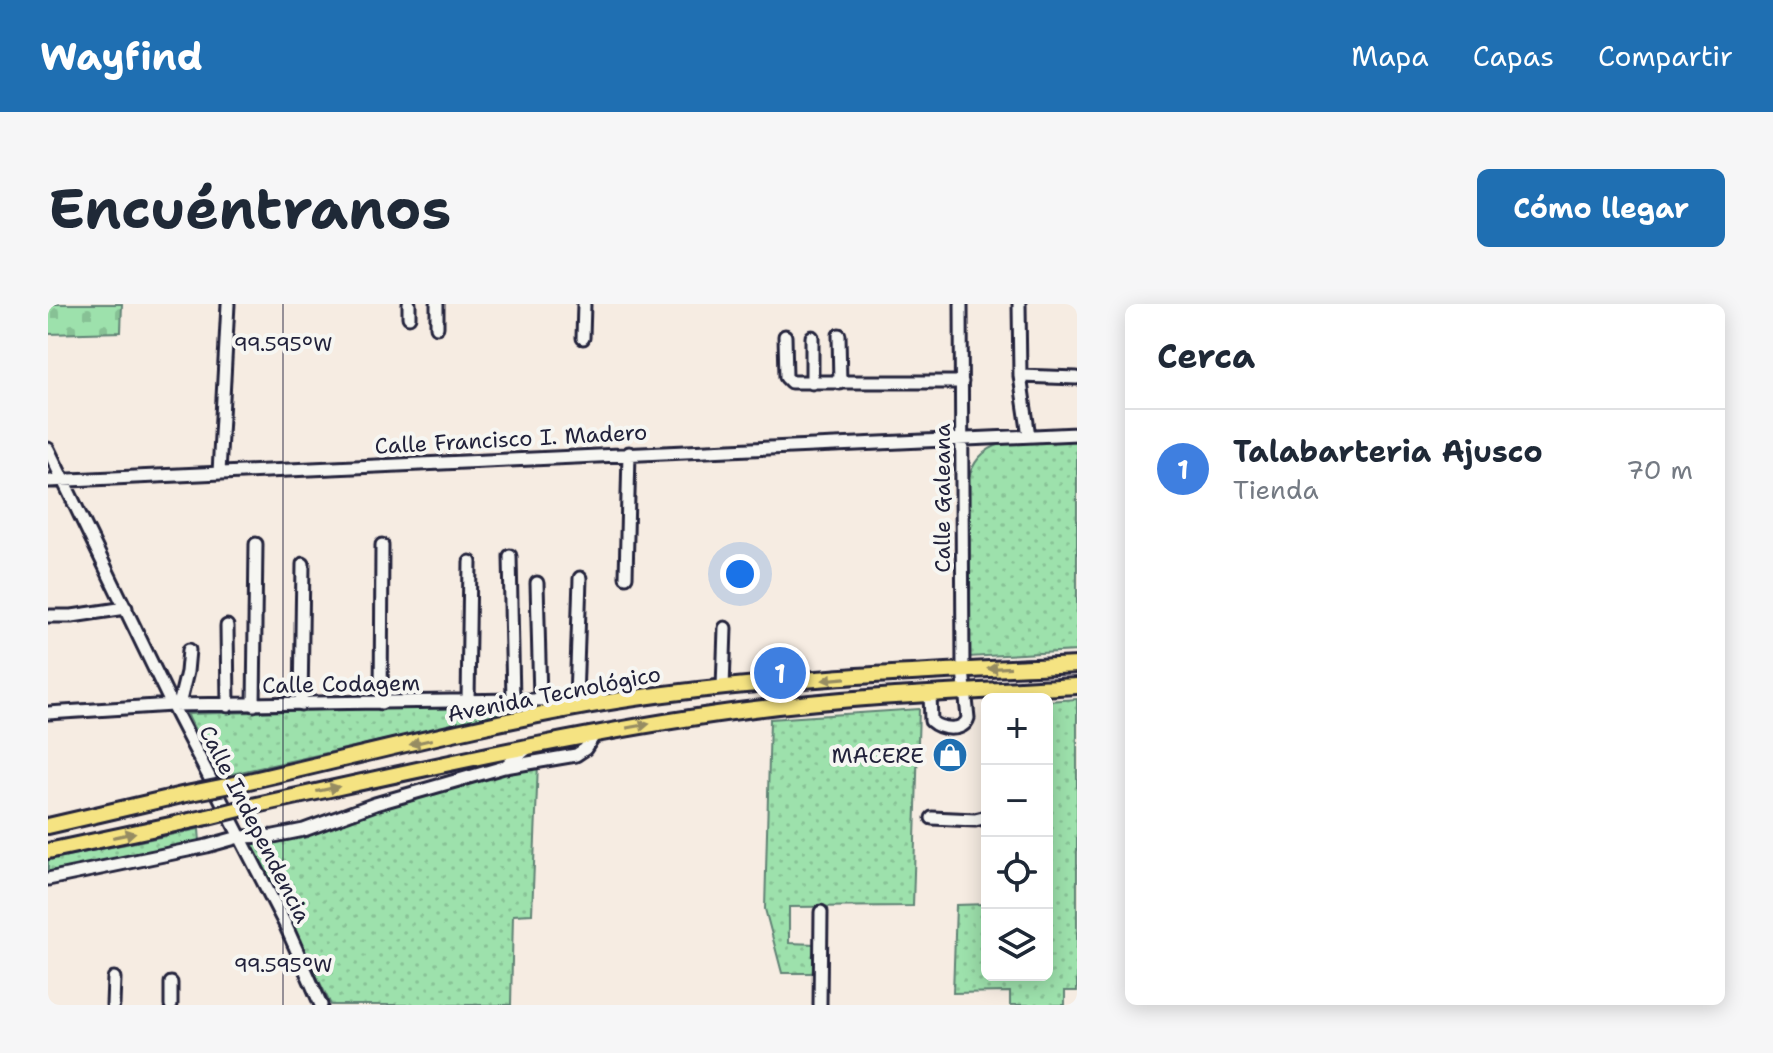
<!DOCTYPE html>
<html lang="es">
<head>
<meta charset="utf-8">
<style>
  body { margin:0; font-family:"Shantell Sans",sans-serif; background:#f6f6f7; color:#1f2937 }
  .controls { position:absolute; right:24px; bottom:24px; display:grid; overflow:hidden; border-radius:12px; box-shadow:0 4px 20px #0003 }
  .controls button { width:72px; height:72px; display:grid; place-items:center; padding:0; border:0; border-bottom:2px solid #e0e1e3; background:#fff; color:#1f2937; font:40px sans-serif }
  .you { position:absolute; left:692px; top:270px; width:28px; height:28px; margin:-20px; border:6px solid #fff; border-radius:50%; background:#1a73e8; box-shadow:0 0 0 12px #1a73e833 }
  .badge { display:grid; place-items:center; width:52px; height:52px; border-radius:50%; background:#1f6fb2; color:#fff; font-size:26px; font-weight:700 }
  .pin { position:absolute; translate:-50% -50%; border:4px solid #fff; box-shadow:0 2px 8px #0006 }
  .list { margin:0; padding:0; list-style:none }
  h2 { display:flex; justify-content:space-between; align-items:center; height:104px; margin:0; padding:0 32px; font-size:34px }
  h2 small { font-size:26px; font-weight:400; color:#747a83 }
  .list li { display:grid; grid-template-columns:52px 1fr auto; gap:24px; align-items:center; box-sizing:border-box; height:120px; padding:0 32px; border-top:2px solid #e0e1e3 }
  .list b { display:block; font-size:30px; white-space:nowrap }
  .list p { margin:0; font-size:26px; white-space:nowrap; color:#747a83 }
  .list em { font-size:26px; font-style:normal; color:#747a83 }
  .icon { flex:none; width:44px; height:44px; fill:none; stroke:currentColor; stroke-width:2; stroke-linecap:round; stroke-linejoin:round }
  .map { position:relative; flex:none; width:1029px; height:701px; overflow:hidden; border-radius:12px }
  header { display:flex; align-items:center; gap:48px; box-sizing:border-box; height:112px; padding:0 40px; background:#1f6fb2; color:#fff }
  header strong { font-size:38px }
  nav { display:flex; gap:44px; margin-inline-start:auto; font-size:28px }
  .intro { display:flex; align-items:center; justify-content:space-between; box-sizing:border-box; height:192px; padding:0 48px }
  h1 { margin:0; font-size:56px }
  .button { padding:20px 36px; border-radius:12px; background:#1f6fb2; color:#fff; font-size:28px; font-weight:700 }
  main { display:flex; gap:48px; padding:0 48px }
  aside { flex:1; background:#fff; border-radius:12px; box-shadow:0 4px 20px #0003 }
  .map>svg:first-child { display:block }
  .grass { fill:url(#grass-dots); stroke:#608274; stroke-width:2 }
  .cemetery { fill:url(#cemetery-stones); stroke:#608274; stroke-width:2 }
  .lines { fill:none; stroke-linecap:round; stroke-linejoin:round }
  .minor-casing { stroke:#22223b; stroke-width:17 }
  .major-casing { stroke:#22223b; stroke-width:20 }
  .minor { stroke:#f6f6f2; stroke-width:11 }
  .major { stroke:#f5e382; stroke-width:14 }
  .major-bridge-casing { stroke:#22223b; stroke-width:20; stroke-linecap:butt }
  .major-bridge { stroke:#f5e382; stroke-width:14 }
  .oneway { fill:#968c62 }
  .ticks { fill:none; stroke:#22223b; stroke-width:2; stroke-opacity:0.45 }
  .labels { text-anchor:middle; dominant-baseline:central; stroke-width:8; stroke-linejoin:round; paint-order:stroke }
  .street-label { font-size:22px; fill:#22223b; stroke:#f6f6f2 }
  .poi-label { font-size:22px; fill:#22223b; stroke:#f6f6f2; text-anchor:end }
  .ticks-label { font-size:20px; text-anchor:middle; fill:#22223b; stroke:#f6f6f2; stroke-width:8; stroke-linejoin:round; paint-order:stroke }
</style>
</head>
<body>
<header>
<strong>Wayfind</strong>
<nav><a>Mapa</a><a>Capas</a><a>Compartir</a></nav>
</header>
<div class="intro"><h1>Encuéntranos</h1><a class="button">Cómo llegar</a></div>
<main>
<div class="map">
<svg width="1029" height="701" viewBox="0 0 1029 701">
  <defs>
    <pattern id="grass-dots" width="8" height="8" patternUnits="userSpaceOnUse" patternTransform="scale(2)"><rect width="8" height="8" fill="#9de1ac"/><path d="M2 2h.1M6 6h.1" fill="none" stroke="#87c195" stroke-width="1.8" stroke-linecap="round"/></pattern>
    <pattern id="cemetery-stones" width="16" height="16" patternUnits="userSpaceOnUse" patternTransform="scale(2)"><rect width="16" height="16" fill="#9de1ac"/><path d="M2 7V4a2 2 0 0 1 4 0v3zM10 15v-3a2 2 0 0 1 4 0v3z" fill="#87c195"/></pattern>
  </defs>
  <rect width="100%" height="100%" fill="#f6ece2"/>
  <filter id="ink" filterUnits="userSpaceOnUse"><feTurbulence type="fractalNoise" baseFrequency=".0125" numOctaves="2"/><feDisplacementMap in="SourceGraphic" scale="16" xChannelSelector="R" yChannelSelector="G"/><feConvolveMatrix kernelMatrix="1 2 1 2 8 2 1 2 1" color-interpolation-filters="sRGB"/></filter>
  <g filter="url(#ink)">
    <!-- grass -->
    <path class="grass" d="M 1029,137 L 1029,347 L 920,353 L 920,178 C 930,125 988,137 1029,137 Z
      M 1029,395 L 1029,687 L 1017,687 L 1017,701 L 962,701 L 962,688 L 905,689 L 908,601 L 939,600 L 939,671 L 999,671 L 999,397 Z
      M 457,401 L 459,409 L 170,473 L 139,410 Z
      M 871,405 L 865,602 L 741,603 L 741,639 L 768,640 L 768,669 L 734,669 L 717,605 L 722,415 Z
      M 490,459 L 484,610 L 465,611 L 463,701 L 283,701 L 202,537 L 319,508 L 457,467 Z
      M 151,525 L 152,538 L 0,570 L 0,556 Z"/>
    <!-- cemetery -->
    <path class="cemetery" d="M 0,0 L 74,0 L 73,28 L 0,30 Z"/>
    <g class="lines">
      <defs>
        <path id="minor" d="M 971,0 L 972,72 L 1029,74
          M 361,13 L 361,0
          M 389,23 L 389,0
          M 791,31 L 792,79
          M 737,32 L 738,73 L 743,78 L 914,78
          M 764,33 L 764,79
          M 535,34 L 536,0
          M 972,72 L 981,132
          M 0,145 L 124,401 L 237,620 L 273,701
          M 171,169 L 180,0
          M 0,177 L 1029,130
          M 462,252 L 465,396
          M 578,273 L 581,149
          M 489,279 L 492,395
          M 0,312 L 24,312 L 78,304
          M 179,322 L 180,402
          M 675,384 L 677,324
          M 882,390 L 883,417 C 893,426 916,428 920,414 L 915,366 L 913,0
          M 528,395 L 532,274
          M 420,397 L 422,258
          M 333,399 L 334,241
          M 253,400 L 255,260
          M 131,401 L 139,368 L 141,346
          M 206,401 L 208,240
          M 0,409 L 124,401 L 550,395
          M 457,463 L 528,451 L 537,445 L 547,430
          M 884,514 L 927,516 L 939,513
          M 0,575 L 159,542 L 191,533 L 226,532 L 256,526 L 327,500 L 456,463 L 480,444
          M 123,679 L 123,701
          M 65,701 L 66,674
          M 772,701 L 773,608"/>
        <path id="major" d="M 183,481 C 317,451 451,414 587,394 C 733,373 882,368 1029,361
          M 204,502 C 366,467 527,429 691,407 C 803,392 916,388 1029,382
          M 0,522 L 138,490
          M 0,547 L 160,513"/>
      </defs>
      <!-- minor casing -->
      <use href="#minor" class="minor-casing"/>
      <!-- major casing -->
      <use href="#major" class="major-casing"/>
      <!-- minor -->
      <use href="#minor" class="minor"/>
      <!-- major -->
      <use href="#major" class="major"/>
      <defs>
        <path id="major-bridge" d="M 138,490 L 183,481
          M 160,513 L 204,502"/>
      </defs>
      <!-- major-bridge casing -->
      <use href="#major-bridge" class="major-bridge-casing"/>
      <!-- major-bridge -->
      <use href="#major-bridge" class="major-bridge"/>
    </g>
    <!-- one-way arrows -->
    <defs><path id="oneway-solid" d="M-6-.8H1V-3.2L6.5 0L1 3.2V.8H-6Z" transform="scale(2)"/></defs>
    <g class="oneway">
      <use href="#oneway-solid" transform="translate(951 364) rotate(177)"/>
      <use href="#oneway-solid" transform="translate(786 375) rotate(175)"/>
      <use href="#oneway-solid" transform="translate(590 422) rotate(-10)"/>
      <use href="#oneway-solid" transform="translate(373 438) rotate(167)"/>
      <use href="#oneway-solid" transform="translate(280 485) rotate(-12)"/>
      <use href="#oneway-solid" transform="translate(76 531) rotate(-12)"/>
    </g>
  </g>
  <!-- ticks -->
  <path class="ticks" d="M 235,0 L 235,701"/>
  <!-- icons -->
  <defs>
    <symbol id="shop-disc" viewBox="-11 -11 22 22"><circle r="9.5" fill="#1f6fb2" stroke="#f6f6f2"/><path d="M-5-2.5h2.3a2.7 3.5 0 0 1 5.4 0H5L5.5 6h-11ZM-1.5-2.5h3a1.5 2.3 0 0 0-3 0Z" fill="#fff"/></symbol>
  </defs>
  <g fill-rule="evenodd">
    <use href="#shop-disc" x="882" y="431" width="40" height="40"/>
  </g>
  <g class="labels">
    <!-- street labels -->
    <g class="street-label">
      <text transform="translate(463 135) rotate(-3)">Calle Francisco I. Madero</text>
      <text transform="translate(894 194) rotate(-90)">Calle Galeana</text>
      <text transform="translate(293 380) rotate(-1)">Calle Codagem</text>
      <text transform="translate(506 390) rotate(-11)">Avenida Tecnológico</text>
      <text transform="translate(207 520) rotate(63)">Calle Independencia</text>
    </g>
    <!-- poi labels -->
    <g class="poi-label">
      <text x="876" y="451">MACERE</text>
    </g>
  </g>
  <g class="ticks-label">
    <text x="235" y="47">99.595°W</text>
    <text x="235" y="668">99.595°W</text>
  </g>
</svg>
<div class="controls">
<button>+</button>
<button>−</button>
<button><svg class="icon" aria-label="locate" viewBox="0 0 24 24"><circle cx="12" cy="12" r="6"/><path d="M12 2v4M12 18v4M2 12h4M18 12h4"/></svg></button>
<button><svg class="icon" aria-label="layers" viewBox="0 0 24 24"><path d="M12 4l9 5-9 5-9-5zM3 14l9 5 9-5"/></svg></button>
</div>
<div class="you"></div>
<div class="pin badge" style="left:732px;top:369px;background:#3f7fe0">1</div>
</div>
<aside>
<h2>Cerca<small></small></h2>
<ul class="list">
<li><span class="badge" style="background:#3f7fe0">1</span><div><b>Talabarteria Ajusco</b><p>Tienda</p></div><em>70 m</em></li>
</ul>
</aside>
</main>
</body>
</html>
